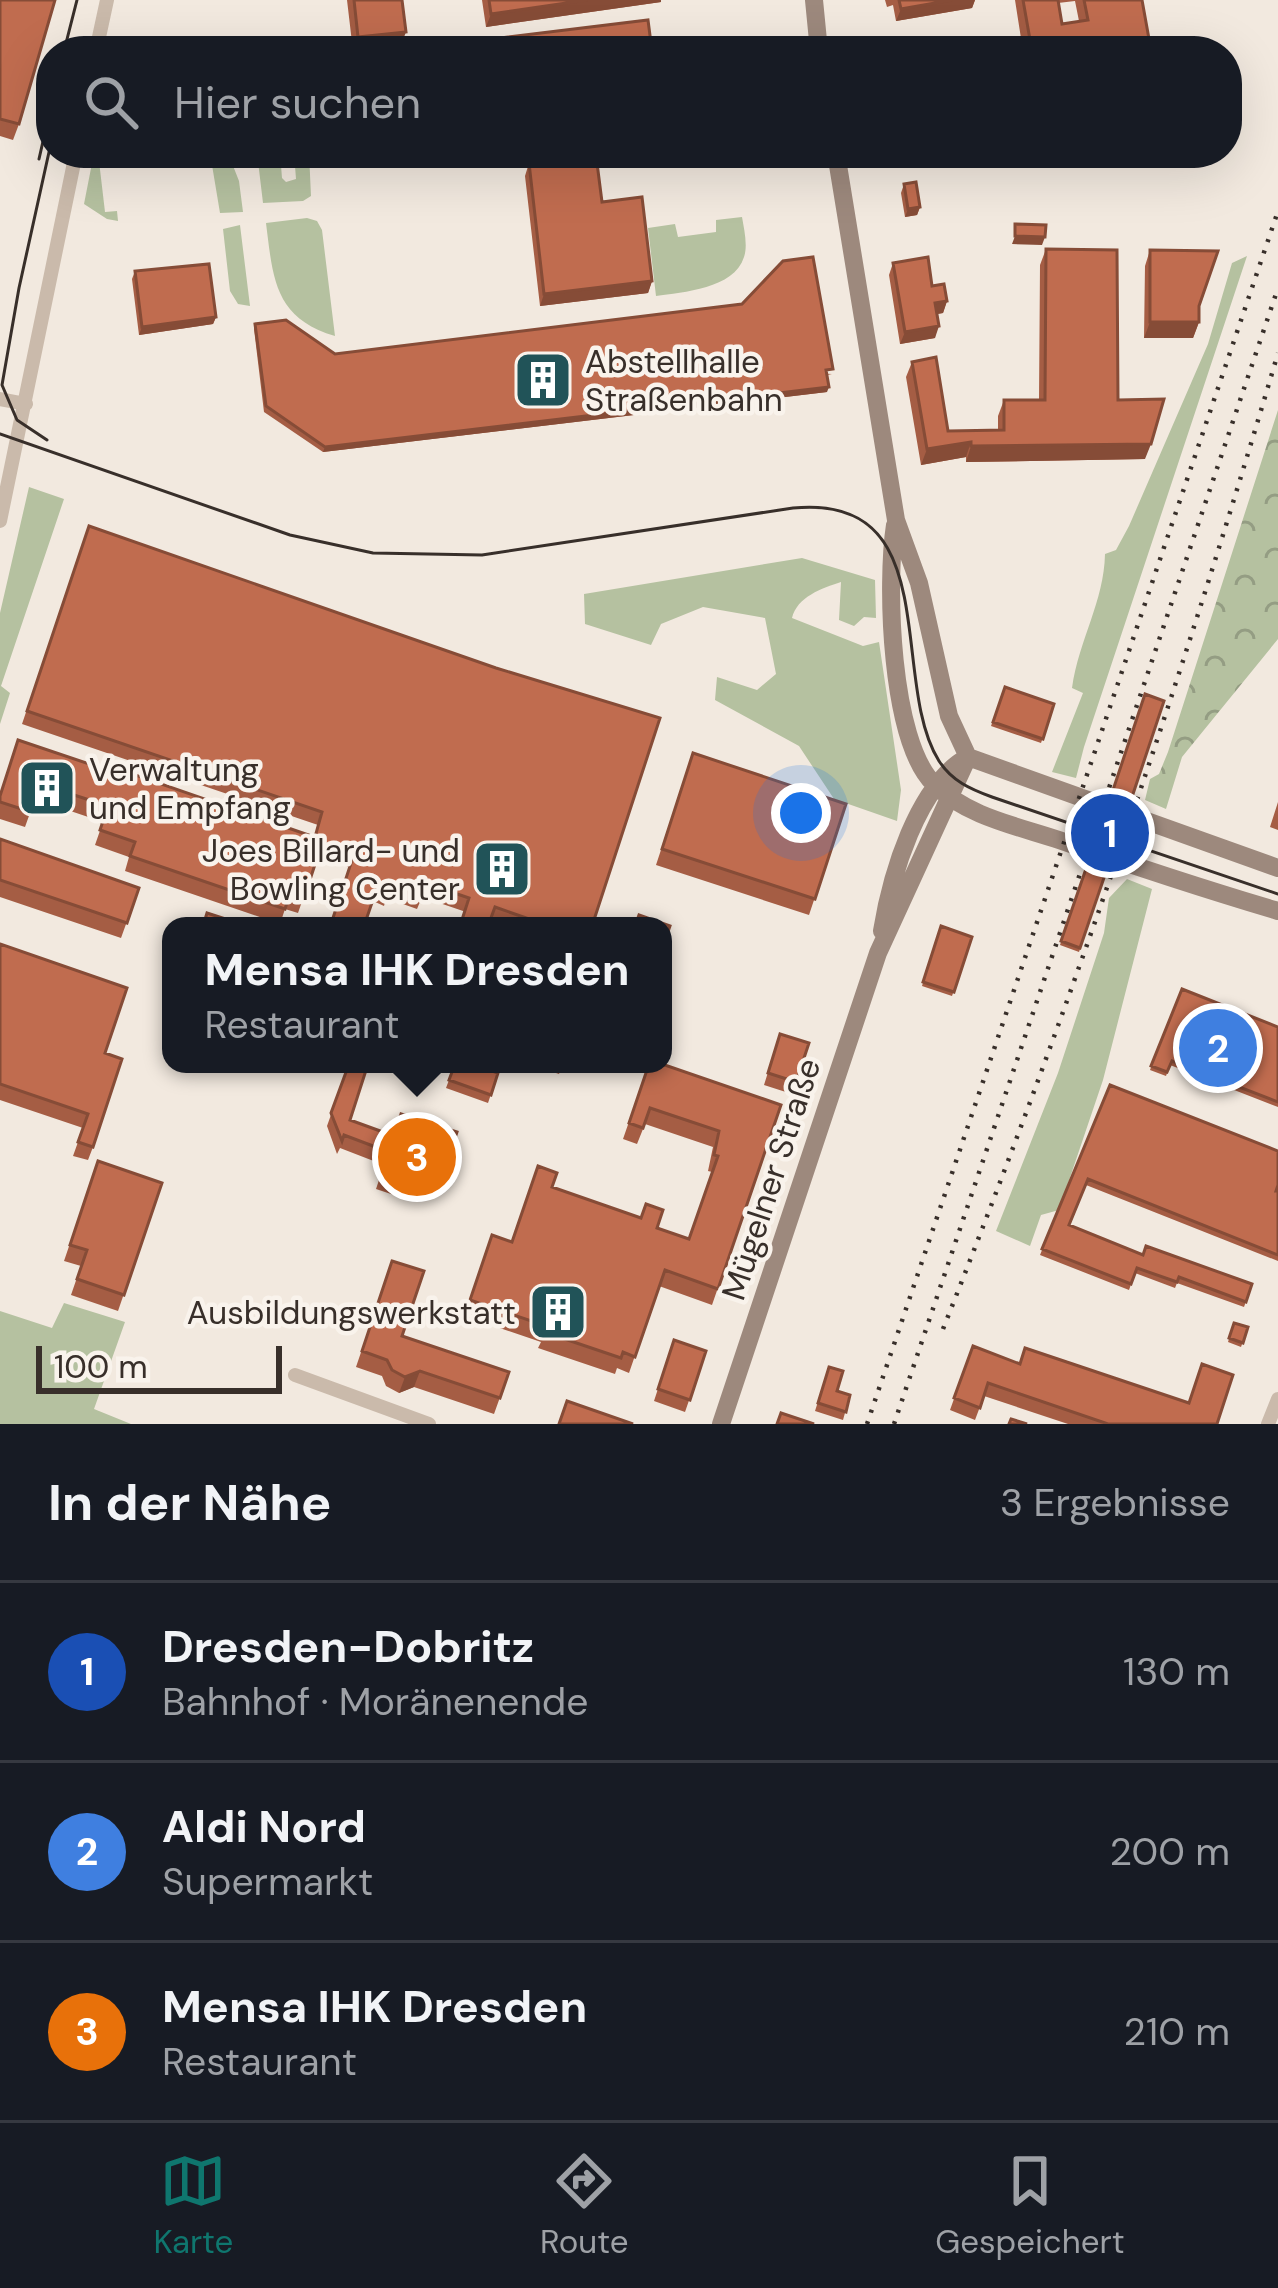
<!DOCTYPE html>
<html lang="de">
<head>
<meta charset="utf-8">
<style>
  body { margin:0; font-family:"DM Sans",sans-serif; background:#242831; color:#f1f3f6 }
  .scale { position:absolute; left:36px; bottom:30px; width:246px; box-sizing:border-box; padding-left:12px; border:6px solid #382f2a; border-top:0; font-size:33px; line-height:42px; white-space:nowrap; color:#382f2a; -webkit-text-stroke:9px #f9f3ec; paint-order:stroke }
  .you { position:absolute; left:801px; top:813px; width:42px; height:42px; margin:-30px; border:9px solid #fff; border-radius:50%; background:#1a73e8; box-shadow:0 0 0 18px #1a73e833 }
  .badge { display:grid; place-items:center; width:78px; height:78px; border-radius:50%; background:#0f766e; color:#fff; font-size:39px; font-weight:700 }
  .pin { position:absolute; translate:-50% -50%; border:6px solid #fff; box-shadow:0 3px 12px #0006 }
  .popup { position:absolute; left:162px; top:917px; width:510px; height:156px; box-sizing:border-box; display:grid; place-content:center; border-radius:24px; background:#171b24; filter:drop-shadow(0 3px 9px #0005); font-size:39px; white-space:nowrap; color:#9ea1a6 }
  .popup b { font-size:45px; color:#f1f3f6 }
  .popup::after { content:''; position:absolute; left:50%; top:100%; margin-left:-24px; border:24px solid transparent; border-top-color:#171b24 }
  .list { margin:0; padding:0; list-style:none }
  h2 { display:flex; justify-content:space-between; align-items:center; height:156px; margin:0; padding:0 48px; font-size:51px }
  h2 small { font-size:39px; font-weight:400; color:#9ea1a6 }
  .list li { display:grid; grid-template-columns:78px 1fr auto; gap:36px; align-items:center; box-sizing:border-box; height:180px; padding:0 48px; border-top:3px solid #363941 }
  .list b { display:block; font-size:45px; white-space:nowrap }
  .list p { margin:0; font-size:39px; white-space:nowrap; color:#9ea1a6 }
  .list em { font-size:39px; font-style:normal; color:#9ea1a6 }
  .icon { flex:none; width:66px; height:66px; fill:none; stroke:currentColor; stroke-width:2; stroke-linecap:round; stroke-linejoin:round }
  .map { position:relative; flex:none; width:1278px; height:1424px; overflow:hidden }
  .search { position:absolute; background:#171b24; box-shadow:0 12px 48px #0002; left:36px; right:36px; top:36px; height:132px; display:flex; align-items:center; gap:30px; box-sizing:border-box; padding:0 42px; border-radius:48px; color:#9ea1a6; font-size:45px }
  .sheet { height:696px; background:#171b24 }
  nav { display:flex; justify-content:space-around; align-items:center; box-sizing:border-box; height:168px; border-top:3px solid #363941; background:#171b24; font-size:33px; color:#9ea1a6 }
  nav a { display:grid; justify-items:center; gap:6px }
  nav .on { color:#0f766e }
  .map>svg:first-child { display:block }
  .grass { fill:#b5c1a0 }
  .forest { fill:url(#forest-crowns) }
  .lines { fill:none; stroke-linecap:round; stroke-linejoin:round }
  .street { stroke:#cabaab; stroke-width:14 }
  .secondary { stroke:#9d897d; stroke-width:18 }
  .tram { stroke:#382f2a; stroke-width:3 }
  .rail { stroke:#382f2a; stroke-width:4.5; stroke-dasharray:3 9; stroke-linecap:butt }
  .wall { fill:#a55d44; fill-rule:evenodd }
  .shaded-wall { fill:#864c37 }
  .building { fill:#c06c4f; stroke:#864c37; stroke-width:3 }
  .labels { text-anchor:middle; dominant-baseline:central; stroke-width:9; stroke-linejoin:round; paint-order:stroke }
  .poi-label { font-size:33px; fill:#382f2a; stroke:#f9f3ec; text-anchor:start }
  .street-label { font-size:33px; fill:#382f2a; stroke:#f9f3ec }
</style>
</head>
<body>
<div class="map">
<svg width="1278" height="1424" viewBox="0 0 1278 1424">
  <defs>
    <pattern id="forest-crowns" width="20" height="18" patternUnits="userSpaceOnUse" patternTransform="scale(3)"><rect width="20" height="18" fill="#b5c1a0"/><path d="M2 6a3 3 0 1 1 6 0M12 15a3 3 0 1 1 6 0" fill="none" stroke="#949d83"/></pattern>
  </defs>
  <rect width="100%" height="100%" fill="#f2e9df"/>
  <!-- grass -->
  <path class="grass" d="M 94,153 L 108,153 L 109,158 L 99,161 L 105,212 L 117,211 L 118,221 L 107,219 L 84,204 Z
    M 210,153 L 228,153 L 239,181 L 243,212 L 220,213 Z
    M 257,153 L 280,153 L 282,178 L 286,182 L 296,179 L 294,153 L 309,153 L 311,196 L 303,201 L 263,203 Z
    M 742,217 C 744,229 748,245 744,257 C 734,289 683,292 656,296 L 648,228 L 675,224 L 678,237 L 716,232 L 716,220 Z
    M 307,218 L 317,221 L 322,230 L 335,336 C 274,318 273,278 266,223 Z
    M 240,225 L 250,306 L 238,304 L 230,291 L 223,229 Z
    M 1247,256 L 1084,747 L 1076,778 L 1052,772 L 1083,693 L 1072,688 C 1079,639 1104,602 1105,554 L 1116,550 L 1129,526 L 1208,344 L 1232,263 Z
    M 29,487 L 64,499 L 1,686 L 10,693 L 0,724 L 0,613 Z
    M 802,558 L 875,580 L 876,618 L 864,617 L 854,626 L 839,620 L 841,582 C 822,588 797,597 792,618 L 863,646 L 879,642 L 901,790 L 897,821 L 834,799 L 799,746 L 715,700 L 717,677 L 757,690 L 776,674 L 765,618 L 703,607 L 661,624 L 651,645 L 585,624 L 584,594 Z
    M 1127,879 L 1152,889 L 1103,1080 L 1059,1210 L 1041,1215 L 1030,1246 L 996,1231 L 1058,1073 L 1104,933 L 1109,898 Z
    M 64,1303 L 125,1322 L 94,1409 L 131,1424 L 0,1424 L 0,1311 L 52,1328 Z"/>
  <!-- forest -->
  <path class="forest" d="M 1278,410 L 1278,639 L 1182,757 L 1166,809 L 1145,800 L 1150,779 L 1159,774 L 1168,752 Z"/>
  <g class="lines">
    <!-- street -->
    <path class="street" d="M 96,51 L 107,0
      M 0,399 L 26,404
      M 0,521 L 76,153
      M 295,1375 L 429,1424
      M 1268,1424 L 1278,1399"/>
    <!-- secondary -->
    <path class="secondary" d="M 814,0 L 819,51
      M 895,525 C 886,583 890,741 934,784 C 966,816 1017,826 1059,840 C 1131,865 1204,889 1278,911
      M 968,757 L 1278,868
      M 882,931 C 891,876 917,785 968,757
      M 721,1424 L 878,953 L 968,757 L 949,716 L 919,583 L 896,520 L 836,153"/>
    <!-- tram -->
    <path class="tram" d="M 64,51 L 77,0
      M 39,159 L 51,106
      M 0,434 L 290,535 L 373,553 L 482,555 L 793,508 C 947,493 888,680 939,761 C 952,781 970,789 992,797 L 1278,894
      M 47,440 L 17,420 L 2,385 L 19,288 L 51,143"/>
    <!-- rail -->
    <path class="rail" d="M 943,1329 C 1070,1009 1181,683 1278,353
      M 867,1424 L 1278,211
      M 894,1424 L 1278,288"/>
  </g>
  <!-- wall -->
  <path class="wall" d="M 0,0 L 19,124 L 13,140 L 0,136 Z
    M 347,0 L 402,0 L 401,45 L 353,51 Z
    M 482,0 L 661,0 L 661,2 L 486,27 Z
    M 885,0 L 975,0 L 972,8 L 896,21 L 893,5 L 887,7 Z
    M 1015,0 L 1142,0 L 1150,51 L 1023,51 ZM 1075,1 L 1079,21 L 1062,24 L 1058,3 Z
    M 529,163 L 602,202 L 652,281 L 648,293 L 540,306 L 525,176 Z
    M 904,184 L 920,207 L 917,215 L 905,217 L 901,193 Z
    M 1046,249 L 1145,459 L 966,462 L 966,457 L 921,465 L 906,377 L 912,362 L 948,431 L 998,430 L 998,416 L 1004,400 L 1039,400 L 1040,265 Z
    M 1150,250 L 1199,306 L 1199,322 L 1193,338 L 1144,338 L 1145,266 Z
    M 893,263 L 932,286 L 947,301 L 943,313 L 937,314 L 935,338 L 900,344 L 889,275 Z
    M 135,271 L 216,317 L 213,324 L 139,335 L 132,279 Z
    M 255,324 L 335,354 L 832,374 L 827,375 L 827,392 L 323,452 L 264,412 L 254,329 Z
    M 89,526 L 592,926 L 507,926 L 422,897 L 417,909 L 386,898 L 384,906 L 373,901 L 364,926 L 330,926 L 349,867 L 318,855 L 298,913 L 285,909 L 280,924 L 125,871 L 129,857 L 95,845 L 103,822 L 35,799 L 25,827 L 0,819 L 0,794 L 18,740 L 314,837 L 318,825 L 22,724 Z
    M 1005,687 L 1054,704 L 1041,743 L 991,726 Z
    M 1145,694 L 1164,701 L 1130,801 L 1111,794 Z
    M 693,753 L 846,804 L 809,915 L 656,865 Z
    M 1278,802 L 1278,830 L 1270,827 Z
    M 1104,815 L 1123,822 L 1115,845 L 1096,838 Z
    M 0,839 L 139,888 L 121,938 L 0,897 Z
    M 1089,860 L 1108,866 L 1079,952 L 1060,945 Z
    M 941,926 L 972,937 L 952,996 L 922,986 Z
    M 0,944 L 105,1053 L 93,1147 L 88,1160 L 73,1156 L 83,1128 L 0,1100 Z
    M 1182,989 L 1278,1027 L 1278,1107 L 1170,1065 L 1166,1076 L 1150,1070 Z
    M 780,1034 L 809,1043 L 792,1094 L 764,1085 Z
    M 349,1064 L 350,1120 L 394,1136 L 457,1132 L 436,1193 L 400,1181 L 394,1195 L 376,1189 L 384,1165 L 340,1148 L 337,1154 L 327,1126 Z
    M 455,1064 L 498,1073 L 488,1103 L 446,1088 Z
    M 529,1064 L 563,1064 L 559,1074 Z
    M 649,1064 L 781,1105 L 712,1305 L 659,1286 L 629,1373 L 617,1368 L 615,1374 L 538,1348 L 541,1342 L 464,1316 L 492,1235 L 512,1242 L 552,1187 L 689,1239 L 712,1172 L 708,1171 L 713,1147 L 645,1124 L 637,1144 L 623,1139 Z
    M 1110,1085 L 1278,1191 L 1278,1261 L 1086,1185 L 1070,1225 L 1143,1255 L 1252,1284 L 1244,1307 L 1177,1283 L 1175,1288 L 1135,1273 L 1129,1290 L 1040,1255 Z
    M 98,1161 L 162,1183 L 118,1311 L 71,1295 L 81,1266 L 64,1261 Z
    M 392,1261 L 402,1336 L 509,1372 L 494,1414 L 414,1387 L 399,1393 L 386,1386 L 382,1376 L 356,1367 Z
    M 1234,1323 L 1248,1327 L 1241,1347 L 1228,1342 Z
    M 674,1340 L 706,1351 L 685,1412 L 654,1401 Z
    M 973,1346 L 1019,1364 L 1217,1424 L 1068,1424 L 984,1396 L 975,1420 L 950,1410 Z
    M 829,1367 L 837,1391 L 850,1395 L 843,1420 L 815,1411 Z"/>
  <!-- shaded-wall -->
  <path class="shaded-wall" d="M 587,0 L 661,0 L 661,2 L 486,27 L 491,14 Z
    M 952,0 L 975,0 L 972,8 L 896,21 L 901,9 Z
    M 406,32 L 401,45 L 353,51 L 358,37 Z
    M 920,207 L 917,215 L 905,217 L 908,209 Z
    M 1015,236 L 1045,237 L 1042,245 L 1012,244 Z
    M 652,281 L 648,293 L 540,306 L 544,294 Z
    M 947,301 L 943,313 L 931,315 L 935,303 Z
    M 216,317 L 213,324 L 139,335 L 142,327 Z
    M 1150,322 L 1199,322 L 1193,338 L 1144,338 Z
    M 939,326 L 935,338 L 900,344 L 905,332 Z
    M 829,387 L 827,392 L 323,452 L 325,447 Z
    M 971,442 L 966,457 L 921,465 L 927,449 Z
    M 1151,444 L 1145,459 L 966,462 L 971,446 Z
    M 420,1371 L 414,1387 L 399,1393 L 405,1377 Z"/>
  <!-- building -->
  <path class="building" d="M 0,0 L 55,0 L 19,124 L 0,119 Z
    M 354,0 L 402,0 L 406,32 L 358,37 Z
    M 489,0 L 587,0 L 491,14 Z
    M 899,0 L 952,0 L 901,9 Z
    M 1023,0 L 1058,0 L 1062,24 L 1088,20 L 1084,0 L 1142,0 L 1151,50 L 1032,51 Z
    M 648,20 L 652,51 L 502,51 L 500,38 Z
    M 596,155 L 602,202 L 642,197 L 652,281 L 544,294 L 529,163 Z
    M 916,182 L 920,207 L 908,209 L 904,184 Z
    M 1015,224 L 1046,225 L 1045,237 L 1015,236 Z
    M 1046,249 L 1117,250 L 1118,400 L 1164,399 L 1151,444 L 971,446 L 971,442 L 927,449 L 912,362 L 936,357 L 948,431 L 1004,430 L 1004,400 L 1045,400 Z
    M 1150,250 L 1218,251 L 1199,306 L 1199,322 L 1150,322 Z
    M 813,257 L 833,369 L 826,370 L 829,387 L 325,447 L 266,406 L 255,324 L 286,320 L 335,354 L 742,304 L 783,261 Z
    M 928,257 L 932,286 L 944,284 L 947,301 L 935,303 L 939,326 L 905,332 L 893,263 Z
    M 209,264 L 216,317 L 142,327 L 135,271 Z
    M 89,526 L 496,668 L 660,718 L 592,926 L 549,926 L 495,907 L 488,926 L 460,926 L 469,898 L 425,883 L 422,896 L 391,885 L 388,893 L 377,888 L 364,926 L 335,926 L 331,924 L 354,854 L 322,842 L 323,840 L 315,837 L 322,812 L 27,711 Z
    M 1005,687 L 1054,704 L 1043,739 L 993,722 Z
    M 1145,694 L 1164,701 L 1132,797 L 1113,790 Z
    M 18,740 L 119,774 L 121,770 L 323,840 L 304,898 L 290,893 L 285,909 L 130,856 L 135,842 L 100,830 L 108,806 L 40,784 L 31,812 L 0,802 L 0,796 Z
    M 693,753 L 846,804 L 815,899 L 662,849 Z
    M 1104,815 L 1123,822 L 1117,841 L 1097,834 Z
    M 0,839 L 139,888 L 127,923 L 0,880 Z
    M 1089,860 L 1108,866 L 1080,948 L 1061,941 Z
    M 207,913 L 247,926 L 203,926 Z
    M 639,915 L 670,926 L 663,946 L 663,926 L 635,926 Z
    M 941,926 L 972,937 L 954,992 L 923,982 Z
    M 0,944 L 127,988 L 105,1053 L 122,1059 L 93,1147 L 78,1142 L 88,1114 L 0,1084 Z
    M 1182,989 L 1278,1027 L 1278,1102 L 1172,1061 L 1167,1072 L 1151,1066 Z
    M 780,1034 L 809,1043 L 796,1082 L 768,1073 Z
    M 349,1064 L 368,1064 L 350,1120 L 394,1136 L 401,1114 L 457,1132 L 441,1180 L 404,1167 L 399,1182 L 381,1176 L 389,1152 L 344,1135 L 342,1141 L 331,1113 Z
    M 455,1064 L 472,1064 L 498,1073 L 491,1095 L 449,1080 Z
    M 649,1064 L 662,1064 L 781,1105 L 718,1289 L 665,1270 L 635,1357 L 623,1352 L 621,1358 L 544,1332 L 546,1326 L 470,1300 L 492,1235 L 512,1242 L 538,1166 L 557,1173 L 552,1187 L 641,1218 L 646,1204 L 663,1210 L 657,1228 L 689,1239 L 718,1156 L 714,1155 L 719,1131 L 650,1108 L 643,1128 L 629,1123 Z
    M 1110,1085 L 1278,1151 L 1278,1185 L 1276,1191 L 1278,1191 L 1278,1255 L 1088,1179 L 1069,1225 L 1143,1255 L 1146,1246 L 1252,1284 L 1246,1302 L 1179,1277 L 1177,1282 L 1137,1268 L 1131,1284 L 1042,1249 Z
    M 98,1161 L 162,1183 L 124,1295 L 77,1279 L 87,1250 L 70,1245 Z
    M 392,1261 L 424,1271 L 402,1336 L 509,1372 L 500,1398 L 420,1371 L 405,1377 L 392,1370 L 387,1360 L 362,1351 Z
    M 1234,1323 L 1248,1327 L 1243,1343 L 1229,1338 Z
    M 674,1340 L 706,1351 L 690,1400 L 658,1389 Z
    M 973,1346 L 1020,1364 L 1025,1348 L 1189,1403 L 1202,1364 L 1233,1375 L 1217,1424 L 1108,1424 L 988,1383 L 980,1408 L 954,1398 Z
    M 829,1367 L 843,1371 L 837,1391 L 850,1395 L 846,1412 L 818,1403 Z
    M 567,1401 L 633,1424 L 559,1424 Z
    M 781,1413 L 814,1424 L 777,1424 Z
    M 1011,1419 L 1027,1424 L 1009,1424 Z"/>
  <!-- icons -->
  <defs>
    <symbol id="building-square" viewBox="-11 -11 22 22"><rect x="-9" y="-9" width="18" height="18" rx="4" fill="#215358" stroke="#f9f3ec"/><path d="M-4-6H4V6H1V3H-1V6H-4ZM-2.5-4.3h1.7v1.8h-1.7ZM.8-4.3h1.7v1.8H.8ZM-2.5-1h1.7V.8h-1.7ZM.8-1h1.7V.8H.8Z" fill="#fff"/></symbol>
  </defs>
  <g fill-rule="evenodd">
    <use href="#building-square" x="510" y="347" width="66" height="66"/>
    <use href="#building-square" x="14" y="755" width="66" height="66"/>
    <use href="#building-square" x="469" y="836" width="66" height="66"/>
    <use href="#building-square" x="525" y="1279" width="66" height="66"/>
  </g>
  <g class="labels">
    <!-- poi labels -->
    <g class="poi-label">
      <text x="585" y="361">Abstellhalle<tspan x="585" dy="38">Straßenbahn</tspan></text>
      <text x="89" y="769">Verwaltung<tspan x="89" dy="38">und Empfang</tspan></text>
      <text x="460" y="850" text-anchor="end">Joes Billard- und<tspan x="460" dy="38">Bowling Center</tspan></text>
      <text x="516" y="1312" text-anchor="end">Ausbildungswerkstatt</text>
    </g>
    <!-- street labels -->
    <g class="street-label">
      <text transform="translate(771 1179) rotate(-72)">Mügelner Straße</text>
    </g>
  </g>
</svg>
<div class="scale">100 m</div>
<div class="you"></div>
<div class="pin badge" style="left:1110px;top:833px;background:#1a4fb4">1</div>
<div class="pin badge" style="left:1218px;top:1048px;background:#3f7fe0">2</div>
<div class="pin badge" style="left:417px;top:1157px;background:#e8710a">3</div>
<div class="popup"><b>Mensa IHK Dresden</b>Restaurant</div>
<div class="search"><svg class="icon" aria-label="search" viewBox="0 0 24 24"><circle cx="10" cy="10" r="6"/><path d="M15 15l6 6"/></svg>Hier suchen</div>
</div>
<section class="sheet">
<h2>In der Nähe<small>3 Ergebnisse</small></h2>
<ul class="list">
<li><span class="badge" style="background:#1a4fb4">1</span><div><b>Dresden-Dobritz</b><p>Bahnhof · Moränenende</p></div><em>130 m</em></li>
<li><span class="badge" style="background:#3f7fe0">2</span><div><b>Aldi Nord</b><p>Supermarkt</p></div><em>200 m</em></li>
<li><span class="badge" style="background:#e8710a">3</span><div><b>Mensa IHK Dresden</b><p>Restaurant</p></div><em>210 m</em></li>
</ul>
</section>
<nav>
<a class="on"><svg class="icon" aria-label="map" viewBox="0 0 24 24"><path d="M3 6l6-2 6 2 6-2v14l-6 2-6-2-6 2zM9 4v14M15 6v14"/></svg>Karte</a>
<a><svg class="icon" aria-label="directions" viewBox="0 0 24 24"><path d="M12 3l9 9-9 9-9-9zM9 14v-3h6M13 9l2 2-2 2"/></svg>Route</a>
<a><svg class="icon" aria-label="saved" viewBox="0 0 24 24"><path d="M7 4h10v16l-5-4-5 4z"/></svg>Gespeichert</a>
</nav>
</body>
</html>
